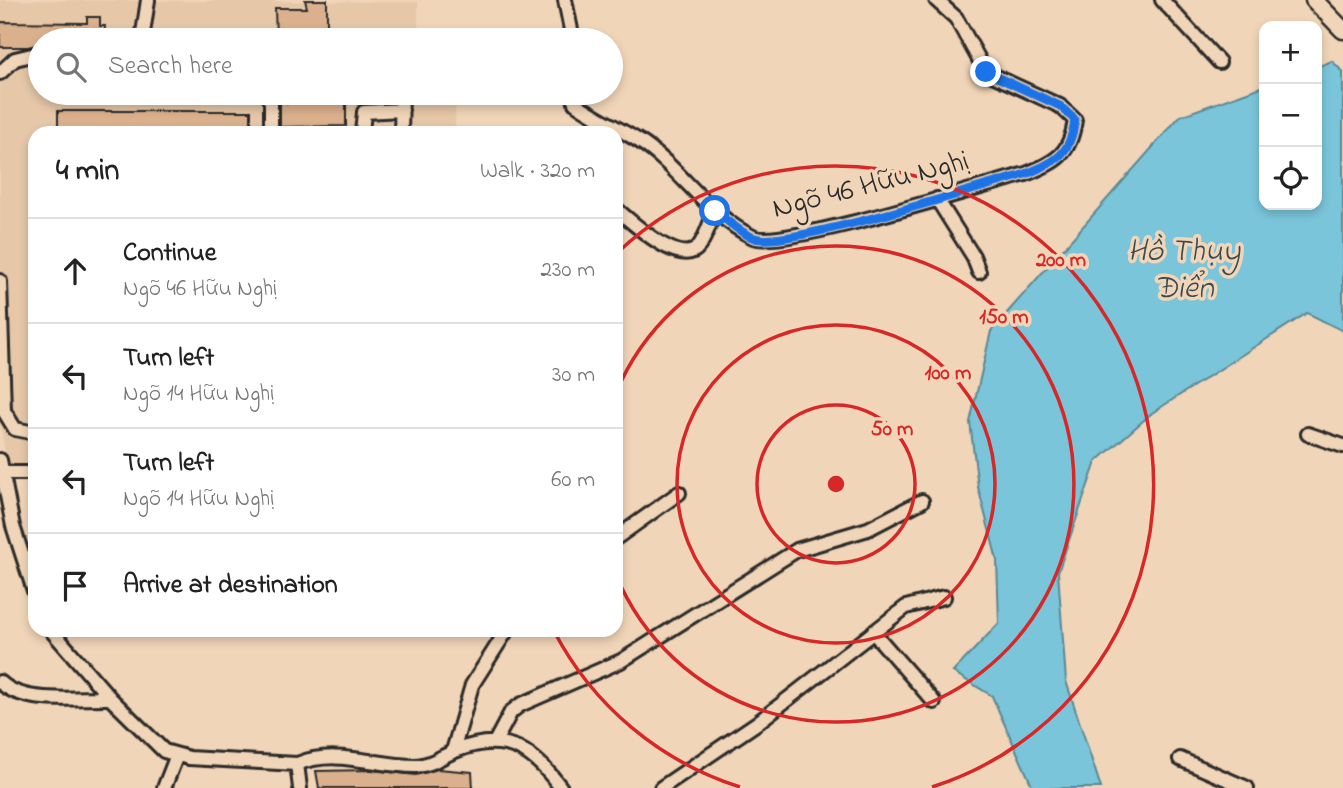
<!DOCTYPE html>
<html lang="en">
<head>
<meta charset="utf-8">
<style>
  body { margin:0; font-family:"Indie Flower",sans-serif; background:#f2f2f2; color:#222 }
  .controls { position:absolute; right:21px; top:21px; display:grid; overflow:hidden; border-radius:14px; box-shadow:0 4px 10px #0003 }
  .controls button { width:63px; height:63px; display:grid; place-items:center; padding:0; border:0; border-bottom:2px solid #e0e0e0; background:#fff; color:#222; font:35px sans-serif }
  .stop { position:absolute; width:21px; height:21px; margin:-16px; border:5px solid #1a73e8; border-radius:50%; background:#fff }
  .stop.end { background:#1a73e8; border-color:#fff; box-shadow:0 2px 7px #0008 }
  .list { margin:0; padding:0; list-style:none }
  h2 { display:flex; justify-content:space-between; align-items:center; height:91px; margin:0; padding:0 28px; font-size:30px }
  h2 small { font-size:23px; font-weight:400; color:#767676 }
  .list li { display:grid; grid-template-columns:46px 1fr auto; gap:21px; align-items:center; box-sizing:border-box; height:105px; padding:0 28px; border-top:2px solid #e0e0e0 }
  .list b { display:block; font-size:26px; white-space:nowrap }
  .list p { margin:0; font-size:23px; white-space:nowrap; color:#767676 }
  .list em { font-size:23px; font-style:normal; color:#767676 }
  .icon { flex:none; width:38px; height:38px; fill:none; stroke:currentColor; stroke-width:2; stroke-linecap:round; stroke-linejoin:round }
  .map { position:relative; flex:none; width:1343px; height:788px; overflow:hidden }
  .search { position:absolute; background:#fff; box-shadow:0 4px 10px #0003; left:28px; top:28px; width:595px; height:77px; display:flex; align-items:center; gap:18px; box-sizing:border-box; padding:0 24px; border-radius:38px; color:#767676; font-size:26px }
  .panel { position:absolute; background:#fff; box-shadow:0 4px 10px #0003; left:28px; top:126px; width:595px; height:511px; border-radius:21px }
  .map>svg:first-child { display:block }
  .built { fill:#e6c7a8 }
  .water { fill:#7ac5da; stroke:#5a8794; stroke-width:2 }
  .building { fill:#dbb08c; stroke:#2b2b2b; stroke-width:2 }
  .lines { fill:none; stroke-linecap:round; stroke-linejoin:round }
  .minor-casing { stroke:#2b2b2b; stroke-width:18 }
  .major-casing { stroke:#2b2b2b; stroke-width:21 }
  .minor { stroke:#f1d5b8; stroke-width:12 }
  .major { stroke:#f1d5b8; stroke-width:16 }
  .route { stroke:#1a73e8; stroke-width:9 }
  .ring { fill:none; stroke:#d62828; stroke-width:3.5 }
  .labels { text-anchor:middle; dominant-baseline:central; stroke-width:7; stroke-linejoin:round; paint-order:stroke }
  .street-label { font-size:30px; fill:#2b2b2b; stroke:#f1d5b8 }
  .water-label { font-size:32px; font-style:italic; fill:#3b4a4e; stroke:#f1d5b8 }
  .centre { fill:#d62828; stroke:#f1d5b8; stroke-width:3.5 }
  .ring-label { font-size:21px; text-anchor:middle; font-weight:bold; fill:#d62828; stroke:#f1d5b8; stroke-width:7; stroke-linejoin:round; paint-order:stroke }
</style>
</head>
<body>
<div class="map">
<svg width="1343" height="788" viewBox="0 0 1343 788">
  <rect width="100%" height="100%" fill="#f1d5b8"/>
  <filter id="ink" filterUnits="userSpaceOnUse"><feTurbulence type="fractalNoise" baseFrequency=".0143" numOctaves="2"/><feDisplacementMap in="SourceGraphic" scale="14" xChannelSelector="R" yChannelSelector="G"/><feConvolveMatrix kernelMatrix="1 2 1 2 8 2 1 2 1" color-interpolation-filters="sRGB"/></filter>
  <g filter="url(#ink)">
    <!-- built -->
    <path class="built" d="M 0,0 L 418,2 L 418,40 L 40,40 L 40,93 L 456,93 L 455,132 L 35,133 L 35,467 L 8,467 L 0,424 Z"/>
    <!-- water -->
    <path class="water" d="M 1332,61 L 1343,72 L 1343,331 L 1307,313 L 1152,413 L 1096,462 L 1058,572 L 1066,681 L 1101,788 L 1033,788 L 992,696 L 953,672 L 999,623 L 997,560 L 978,487 L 970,422 L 991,331 L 1180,116 L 1264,86 L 1264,205 L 1317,205 L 1317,67 Z"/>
    <!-- building -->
    <path class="building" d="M 305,0 L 327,0 L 327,32 L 294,33 L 295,40 L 276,40 L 275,8 L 307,8 Z
      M 87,17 L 100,17 L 100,26 L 105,26 L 104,40 L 40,40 L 40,44 L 28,47 L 0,47 L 0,22 L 87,23 Z
      M 276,93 L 287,93 L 287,103 L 346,103 L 346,126 L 280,127 L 280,102 Z
      M 58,111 L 251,111 L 251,132 L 58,133 Z
      M 438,769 L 472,772 L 473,788 L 319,788 L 316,771 L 371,770 L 416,775 Z"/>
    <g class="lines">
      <defs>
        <path id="minor" d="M 565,0 L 573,40
          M 1162,0 L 1219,62
          M 142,40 L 148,0
          M 0,73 L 15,59 L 40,53
          M 266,93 L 271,102 L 271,133
          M 574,93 L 575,103 C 595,117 618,128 639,141 C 681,168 707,215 753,237 C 780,250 984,185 1026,174 C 1057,161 1070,155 1075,120 L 1060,106 L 986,72 L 956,18 L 936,0
          M 362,133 L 364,112 L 402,110
          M 401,133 L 402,93
          M 937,199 L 973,256 L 979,272
          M 616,209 C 631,221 682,270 699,246 C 706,237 710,222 715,211
          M 0,281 L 4,411 L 15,429 L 35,433
          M 1308,434 L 1343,446
          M 0,460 L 13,526 L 35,594
          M 3,473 L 35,473
          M 616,538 L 679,493
          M 51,630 L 110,698 L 164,751 L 189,758 L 297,764 L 300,788
          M 873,632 L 934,702
          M 0,682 C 25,706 78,697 110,698
          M 495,742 L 511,712 L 520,705 L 621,661 L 797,550 L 868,529 L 922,501
          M 453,751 L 472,685 L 507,630
          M 1180,759 L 1247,788
          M 297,764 C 336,748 375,766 415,766 C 430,766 442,756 455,751 C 504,731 532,748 561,788
          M 164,788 L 177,755
          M 661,788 L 757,723 L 906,607 L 944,597"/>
        <path id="major" d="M 1314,0 L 1343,30"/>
      </defs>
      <!-- minor casing -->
      <use href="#minor" class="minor-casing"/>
      <!-- major casing -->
      <use href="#major" class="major-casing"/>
      <!-- minor -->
      <use href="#minor" class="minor"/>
      <!-- major -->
      <use href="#major" class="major"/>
    </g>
  </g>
  <g class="lines" filter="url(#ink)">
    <!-- route -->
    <path class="route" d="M 715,211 C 727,220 741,234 755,238 C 786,249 982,186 1026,174 C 1057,161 1070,155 1075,120 L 1060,106 L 986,72"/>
  </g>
  <!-- distance rings -->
  <g class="ring">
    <circle cx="836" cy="484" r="79"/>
    <circle cx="836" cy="484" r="159"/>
    <path d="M616 393A238 238 0 1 1 616 575"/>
    <path d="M740 787A318 318 0 0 1 554 631M617 253A318 318 0 1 1 932 787"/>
  </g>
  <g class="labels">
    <!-- street labels -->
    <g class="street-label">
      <text transform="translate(871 186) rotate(-14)">Ngõ 46 Hữu Nghị</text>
    </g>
    <!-- water labels -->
    <g class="water-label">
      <text x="1184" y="252">Hồ Thụy<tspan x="1184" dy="37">Điển</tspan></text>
    </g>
  </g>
  <circle cx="836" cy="484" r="10" class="centre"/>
  <g class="ring-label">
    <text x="1061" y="266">200 m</text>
    <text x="1004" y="323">150 m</text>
    <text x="948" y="379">100 m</text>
    <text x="892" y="435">50 m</text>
  </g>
</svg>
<div class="controls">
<button>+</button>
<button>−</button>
<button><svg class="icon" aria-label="locate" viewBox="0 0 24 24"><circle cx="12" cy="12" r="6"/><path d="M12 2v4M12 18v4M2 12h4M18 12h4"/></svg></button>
</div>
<div class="stop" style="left:715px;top:211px"></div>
<div class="stop end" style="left:986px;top:72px"></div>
<div class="search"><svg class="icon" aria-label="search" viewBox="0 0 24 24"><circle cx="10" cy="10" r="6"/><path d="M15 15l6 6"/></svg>Search here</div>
<section class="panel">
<h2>4 min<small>Walk · 320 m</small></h2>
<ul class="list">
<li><svg class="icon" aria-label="ahead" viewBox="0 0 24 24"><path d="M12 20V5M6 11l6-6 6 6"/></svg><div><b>Continue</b><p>Ngõ 46 Hữu Nghị</p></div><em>230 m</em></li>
<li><svg class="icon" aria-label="left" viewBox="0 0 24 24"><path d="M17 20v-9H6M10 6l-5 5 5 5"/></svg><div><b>Turn left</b><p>Ngõ 14 Hữu Nghị</p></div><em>30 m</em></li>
<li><svg class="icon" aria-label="left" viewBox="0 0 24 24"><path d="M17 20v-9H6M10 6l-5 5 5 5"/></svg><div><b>Turn left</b><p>Ngõ 14 Hữu Nghị</p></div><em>60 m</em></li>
<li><svg class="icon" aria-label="arrive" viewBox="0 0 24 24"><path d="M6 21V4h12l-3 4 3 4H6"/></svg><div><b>Arrive at destination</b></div></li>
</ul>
</section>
</div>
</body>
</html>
